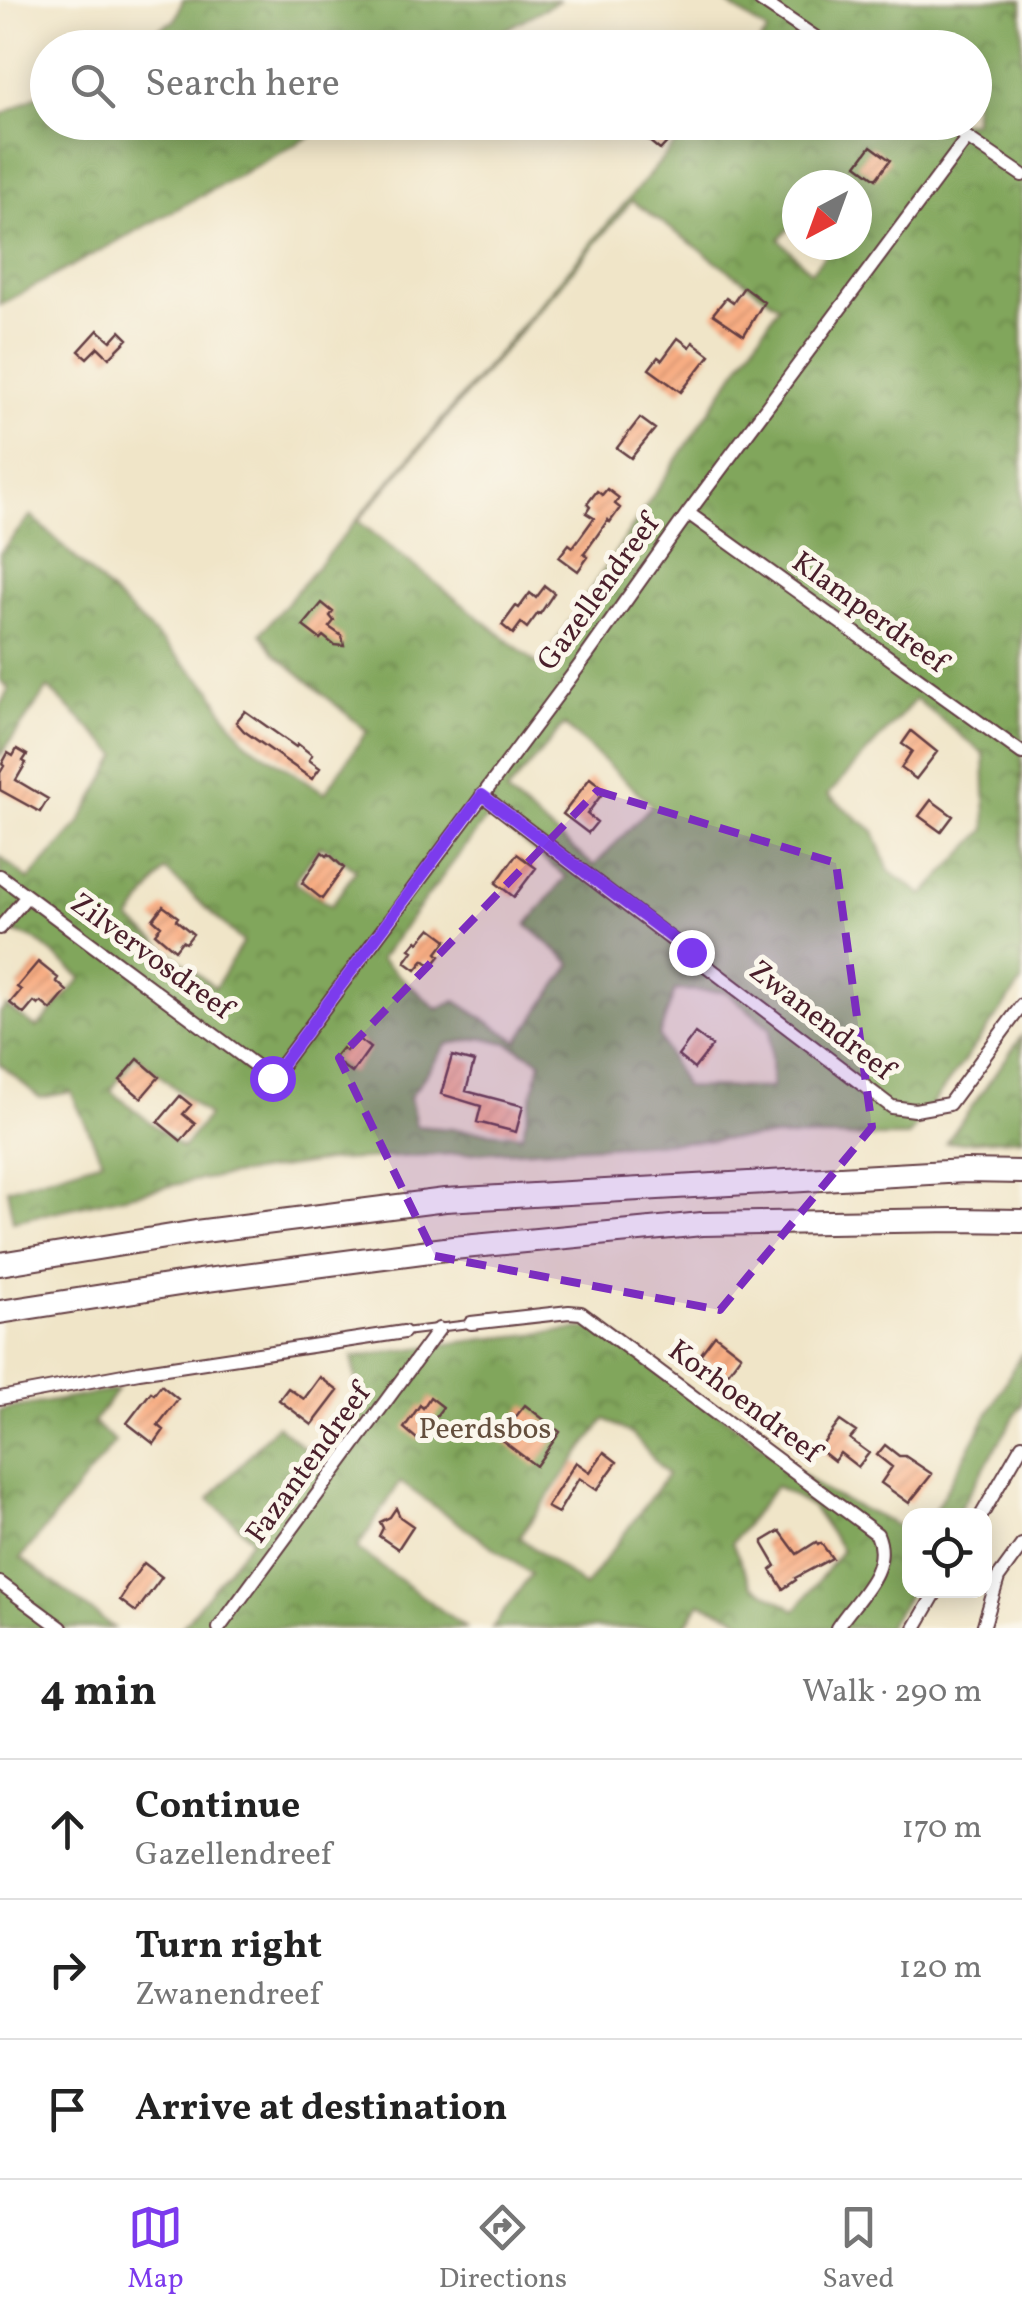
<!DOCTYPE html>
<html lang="en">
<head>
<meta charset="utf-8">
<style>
  body { margin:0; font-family:Vollkorn,serif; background:#f6f6f6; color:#222 }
  .controls { position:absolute; right:30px; bottom:30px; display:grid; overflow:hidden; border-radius:20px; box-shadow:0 5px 25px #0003 }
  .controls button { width:90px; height:90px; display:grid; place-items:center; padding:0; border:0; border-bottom:2px solid #e0e0e0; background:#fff; color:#222; font:50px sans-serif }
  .compass { position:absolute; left:782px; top:170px; width:90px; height:90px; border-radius:50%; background:#fff; box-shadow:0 5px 25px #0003; rotate:221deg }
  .stop { position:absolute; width:30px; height:30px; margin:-22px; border:8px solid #7c3aed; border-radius:50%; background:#fff }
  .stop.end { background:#7c3aed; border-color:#fff; box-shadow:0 2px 10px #0008 }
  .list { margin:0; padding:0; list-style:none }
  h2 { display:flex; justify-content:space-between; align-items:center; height:130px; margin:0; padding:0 40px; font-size:42px }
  h2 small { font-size:32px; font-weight:400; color:#767676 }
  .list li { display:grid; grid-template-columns:65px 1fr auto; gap:30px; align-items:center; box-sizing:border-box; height:140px; padding:0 40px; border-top:2px solid #e0e0e0 }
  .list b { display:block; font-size:38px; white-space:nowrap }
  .list p { margin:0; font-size:32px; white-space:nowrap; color:#767676 }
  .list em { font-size:32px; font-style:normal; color:#767676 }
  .icon { flex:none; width:55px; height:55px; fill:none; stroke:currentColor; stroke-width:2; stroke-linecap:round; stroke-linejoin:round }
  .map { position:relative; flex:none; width:1022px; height:1628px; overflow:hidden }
  .search { position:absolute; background:#fff; box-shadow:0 5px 25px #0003; left:30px; right:30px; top:30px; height:110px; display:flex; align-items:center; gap:25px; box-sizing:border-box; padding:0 35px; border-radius:55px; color:#767676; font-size:38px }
  .sheet { height:550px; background:#fff }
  nav { display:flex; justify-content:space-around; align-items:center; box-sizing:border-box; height:140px; border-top:2px solid #e0e0e0; background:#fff; font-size:28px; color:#767676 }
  nav a { display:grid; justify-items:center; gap:5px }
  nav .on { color:#7c3aed }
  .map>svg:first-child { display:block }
  .forest { fill:url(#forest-crowns); stroke:#666244; stroke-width:2.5; fill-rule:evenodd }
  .building { fill:url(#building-hatch) }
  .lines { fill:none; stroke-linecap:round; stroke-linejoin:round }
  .service-casing { stroke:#633d43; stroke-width:10 }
  .minor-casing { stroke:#633d43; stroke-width:16 }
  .motorway-casing { stroke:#633d43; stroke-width:26 }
  .service { stroke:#fff; stroke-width:6 }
  .minor { stroke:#fff; stroke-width:12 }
  .motorway { stroke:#fff; stroke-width:22 }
  .route { stroke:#7c3aed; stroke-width:12 }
  .marked { fill:#7b2cbf; fill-opacity:0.2; stroke:#7b2cbf; stroke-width:8; stroke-dasharray:20 12; stroke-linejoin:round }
  .labels { text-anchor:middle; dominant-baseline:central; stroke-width:10; stroke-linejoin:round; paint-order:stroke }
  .street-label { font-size:30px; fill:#4a1f2b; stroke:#fbf7ec }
  .park-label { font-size:30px; fill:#644f3d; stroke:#fbf7ec }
</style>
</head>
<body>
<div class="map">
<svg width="1022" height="1628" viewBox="0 0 1022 1628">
  <defs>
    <pattern id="forest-crowns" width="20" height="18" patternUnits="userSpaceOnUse" patternTransform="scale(2.5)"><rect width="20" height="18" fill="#81a65c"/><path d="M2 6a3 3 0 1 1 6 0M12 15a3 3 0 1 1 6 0" fill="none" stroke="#6c874c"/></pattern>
    <pattern id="building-hatch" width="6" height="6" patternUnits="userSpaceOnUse" patternTransform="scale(2.5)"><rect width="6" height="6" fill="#f8ad83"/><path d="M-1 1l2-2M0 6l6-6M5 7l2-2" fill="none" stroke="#d69471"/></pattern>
  </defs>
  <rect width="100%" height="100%" fill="#fbf7ec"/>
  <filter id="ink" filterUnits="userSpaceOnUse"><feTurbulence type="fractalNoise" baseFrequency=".01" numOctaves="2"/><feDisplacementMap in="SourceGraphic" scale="20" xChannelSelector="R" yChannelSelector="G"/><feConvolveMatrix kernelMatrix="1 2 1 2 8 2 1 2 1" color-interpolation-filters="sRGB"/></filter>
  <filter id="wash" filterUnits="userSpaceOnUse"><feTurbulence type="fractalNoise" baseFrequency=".0048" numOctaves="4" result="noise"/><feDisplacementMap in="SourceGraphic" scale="40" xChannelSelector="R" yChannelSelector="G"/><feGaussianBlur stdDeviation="2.25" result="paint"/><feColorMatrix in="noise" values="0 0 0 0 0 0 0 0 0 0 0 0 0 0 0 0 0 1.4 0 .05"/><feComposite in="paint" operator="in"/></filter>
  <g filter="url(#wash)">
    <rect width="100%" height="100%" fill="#f0e5c8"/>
    <!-- forest -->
    <path class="forest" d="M 183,0 L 560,0 L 473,47 L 125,47 L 175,20 Z
      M 722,0 L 1022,0 L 1022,982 L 908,1137 L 771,1137 L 326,1161 L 192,1181 L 13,1221 L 7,1189 L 102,1160 L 71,1092 L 40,1098 L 0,1064 L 0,1013 L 6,1006 L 37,1028 L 82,978 L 36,940 L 0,927 L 0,857 L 29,880 L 79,824 L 118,755 L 48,688 L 0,756 L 0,705 L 9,689 L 0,680 L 0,553 L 31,515 L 211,689 L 223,711 L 246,742 L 325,793 L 367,731 L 274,653 L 261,633 L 693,123 L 974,122 L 974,48 L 756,47 L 768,32 ZM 797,185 L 857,185 L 857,245 L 833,245 L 811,272 L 779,239 L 797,220 ZM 632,201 L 779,306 L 540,666 L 358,521 ZM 916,699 L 984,754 L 986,829 L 923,895 L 889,871 L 874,831 L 828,795 ZM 564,725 L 652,805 L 594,866 L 506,793 ZM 489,815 L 566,877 L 527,925 L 572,964 L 518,1041 L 456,1001 L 437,1009 L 380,959 ZM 321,845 L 356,870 L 331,906 L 294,882 ZM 165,870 L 243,942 L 215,988 L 130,920 ZM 675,990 L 726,992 L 770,1028 L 772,1088 L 685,1087 L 659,1036 ZM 485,1038 L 507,1043 L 541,1061 L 522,1135 L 416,1126 L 410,1097 L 447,1044 ZM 135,1054 L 208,1116 L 182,1148 L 111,1091 Z
      M 47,90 L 48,122 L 335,123 L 0,305 L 0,116 Z
      M 1022,1036 L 1022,1138 L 946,1143 Z
      M 603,1327 L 826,1492 L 909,1531 L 911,1591 L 887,1628 L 752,1628 L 735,1616 L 700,1603 L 684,1628 L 492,1628 L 531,1574 L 400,1482 L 357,1549 L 466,1628 L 181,1628 L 252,1539 L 209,1499 L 277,1425 L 315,1457 L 359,1402 L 352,1357 L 484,1339 ZM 605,1419 L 633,1435 L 667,1475 L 585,1587 L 519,1537 ZM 776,1486 L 812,1507 L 842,1550 L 796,1610 L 752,1585 L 732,1543 Z
      M 1022,1352 L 1022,1404 L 956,1515 L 932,1515 Z
      M 117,1390 L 93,1423 L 115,1442 L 21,1558 L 114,1628 L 0,1628 L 0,1410 Z"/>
    <g id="blocks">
      <!-- building -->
      <path class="building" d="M 642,122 L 656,122 L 672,137 L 660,150 L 636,130 Z
        M 871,146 L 890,160 L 876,179 L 857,165 Z
        M 744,287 L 764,302 L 744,335 L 713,314 L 726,298 L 733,303 Z
        M 98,330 L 111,341 L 120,331 L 128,339 L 109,358 L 98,347 L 87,358 L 79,351 Z
        M 678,338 L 690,347 L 693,342 L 710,355 L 681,392 L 649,369 L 658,357 L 662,360 Z
        M 640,418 L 655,429 L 631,458 L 617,448 Z
        M 607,489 L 619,498 L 615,504 L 620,508 L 610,522 L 608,520 L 584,554 L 588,557 L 578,571 L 559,557 L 569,544 L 573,547 L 594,518 L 586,513 L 590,507 L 587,504 L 597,491 L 602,495 Z
        M 545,586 L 554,593 L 540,614 L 538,613 L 527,628 L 521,623 L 513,634 L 502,625 L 516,606 L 519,608 L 530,593 L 536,598 Z
        M 322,603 L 333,612 L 330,616 L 334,621 L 329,627 L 342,636 L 344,646 L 334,645 L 323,636 L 320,639 L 303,626 Z
        M 245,711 L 296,747 L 298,744 L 312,755 L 309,760 L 320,768 L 312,779 L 244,731 L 236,722 Z
        M 911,731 L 937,752 L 916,779 L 901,768 L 912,751 L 902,744 Z
        M 17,749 L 27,755 L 23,761 L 26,763 L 16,780 L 48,799 L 40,812 L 0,790 L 0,773 L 4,766 L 2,764 L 8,753 L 13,756 Z
        M 590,778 L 605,790 L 587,814 L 597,822 L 588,833 L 563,814 Z
        M 931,800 L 953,816 L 941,832 L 919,816 Z
        M 322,852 L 327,856 L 329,854 L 344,868 L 322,899 L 302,883 Z
        M 517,854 L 536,868 L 514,897 L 496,883 Z
        M 163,906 L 178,917 L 176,920 L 193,934 L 186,943 L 182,941 L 175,950 L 155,933 L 161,926 L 153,919 Z
        M 431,928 L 447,940 L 437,953 L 440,956 L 432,966 L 424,960 L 416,970 L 405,962 L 413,951 L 410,949 L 417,940 L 419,942 Z
        M 38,962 L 58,978 L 56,981 L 67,991 L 51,1010 L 41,1002 L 38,1005 L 34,1002 L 24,1014 L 10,1003 L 21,990 L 17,987 Z
        M 695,1033 L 712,1046 L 694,1069 L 678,1056 Z
        M 356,1037 L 370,1048 L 352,1073 L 333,1059 L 342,1048 L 346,1051 Z
        M 452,1056 L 474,1062 L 466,1091 L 523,1106 L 516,1132 L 477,1122 L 481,1106 L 441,1094 Z
        M 138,1059 L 159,1077 L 141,1098 L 120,1080 Z
        M 180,1096 L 191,1105 L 183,1114 L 195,1124 L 181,1141 L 158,1122 Z
        M 715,1335 L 741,1355 L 726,1375 L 700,1355 Z
        M 320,1377 L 338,1391 L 312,1425 L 279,1400 L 288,1388 L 304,1399 Z
        M 161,1385 L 178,1399 L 158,1425 L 164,1430 L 154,1444 L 127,1423 L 151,1392 L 154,1394 Z
        M 430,1397 L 443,1407 L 418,1440 L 404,1428 L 420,1405 L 423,1408 Z
        M 525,1405 L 560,1432 L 536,1466 L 499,1438 Z
        M 840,1421 L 856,1432 L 850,1439 L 869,1453 L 858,1467 L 840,1453 L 834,1461 L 819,1449 Z
        M 885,1445 L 899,1456 L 905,1456 L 932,1474 L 909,1503 L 881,1483 L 892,1467 L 877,1455 Z
        M 604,1452 L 617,1462 L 597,1490 L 579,1478 L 558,1513 L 547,1507 L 576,1462 L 590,1472 Z
        M 396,1508 L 400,1517 L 413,1526 L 398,1549 L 379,1536 L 383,1528 L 380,1522 L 390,1517 Z
        M 780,1531 L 797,1554 L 816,1542 L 818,1545 L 821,1543 L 832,1558 L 795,1578 L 796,1580 L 783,1589 L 771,1570 L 776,1566 L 763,1544 L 763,1541 Z
        M 144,1563 L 162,1577 L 136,1612 L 120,1600 L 126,1591 L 125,1589 Z"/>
    </g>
  </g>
  <g filter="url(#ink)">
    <use href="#blocks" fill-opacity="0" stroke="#633d43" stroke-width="2.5"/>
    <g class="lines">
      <defs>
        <path id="service" d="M 404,1332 L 469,1324"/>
        <path id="minor" d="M 760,0 L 831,48
          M 944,122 L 1022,175
          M 688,513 L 1022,753
          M 482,795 L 892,1107 L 915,1110 L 949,1104 L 1022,1005
          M 0,876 L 272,1078 L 585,658 L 688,513 L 967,138
          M 0,928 L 27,896
          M 471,1323 L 569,1312 L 581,1313 L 877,1534 C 893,1571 855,1599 837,1628
          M 0,1398 L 139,1372 L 404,1332
          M 981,1516 L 1022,1445
          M 0,1583 L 61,1628
          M 219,1628 L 439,1329
          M 915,1628 L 937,1590
          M 983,1628 L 998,1578 L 1022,1545"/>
        <path id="motorway" d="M 0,1264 L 196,1232 L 445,1200 L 965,1171 L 1022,1172
          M 0,1312 L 199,1281 L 453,1248 L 702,1224 L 955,1220 L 1022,1221"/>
      </defs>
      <!-- service casing -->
      <use href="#service" class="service-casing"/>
      <!-- minor casing -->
      <use href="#minor" class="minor-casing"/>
      <!-- motorway casing -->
      <use href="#motorway" class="motorway-casing"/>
      <!-- service -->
      <use href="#service" class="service"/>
      <!-- minor -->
      <use href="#minor" class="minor"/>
      <!-- motorway -->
      <use href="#motorway" class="motorway"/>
    </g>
  </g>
  <g class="lines" filter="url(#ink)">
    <!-- route -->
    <path class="route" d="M 272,1078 L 482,795 L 691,952"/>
  </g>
  <!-- marked area -->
  <path class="marked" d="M 597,791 L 836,863 L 872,1127 L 720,1310 L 435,1256 L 339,1058 Z"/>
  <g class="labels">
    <!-- street labels -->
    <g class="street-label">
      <text transform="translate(599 593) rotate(-54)">Gazellendreef</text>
      <text transform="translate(869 613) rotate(36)">Klamperdreef</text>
      <text transform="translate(151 957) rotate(36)">Zilvervosdreef</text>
      <text transform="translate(821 1021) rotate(38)">Zwanendreef</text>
      <text transform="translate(744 1402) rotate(37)">Korhoendreef</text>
      <text transform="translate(309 1464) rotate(-54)">Fazantendreef</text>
    </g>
    <!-- park labels -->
    <g class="park-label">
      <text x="485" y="1430">Peerdsbos</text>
    </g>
  </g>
</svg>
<div class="controls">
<button><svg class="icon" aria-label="locate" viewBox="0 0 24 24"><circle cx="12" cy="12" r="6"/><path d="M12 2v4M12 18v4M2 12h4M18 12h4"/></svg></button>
</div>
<svg class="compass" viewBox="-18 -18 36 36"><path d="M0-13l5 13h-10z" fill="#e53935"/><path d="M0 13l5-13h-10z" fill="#767676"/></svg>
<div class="stop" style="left:272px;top:1078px"></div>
<div class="stop end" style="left:691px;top:952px"></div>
<div class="search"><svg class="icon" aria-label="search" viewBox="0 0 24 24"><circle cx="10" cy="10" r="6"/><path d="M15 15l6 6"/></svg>Search here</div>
</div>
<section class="sheet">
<h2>4 min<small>Walk · 290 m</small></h2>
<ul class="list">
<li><svg class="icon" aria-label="ahead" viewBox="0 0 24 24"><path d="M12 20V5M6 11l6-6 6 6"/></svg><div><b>Continue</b><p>Gazellendreef</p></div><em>170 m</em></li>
<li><svg class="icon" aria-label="right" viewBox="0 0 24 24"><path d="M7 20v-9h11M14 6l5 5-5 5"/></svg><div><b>Turn right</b><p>Zwanendreef</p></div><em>120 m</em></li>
<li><svg class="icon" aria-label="arrive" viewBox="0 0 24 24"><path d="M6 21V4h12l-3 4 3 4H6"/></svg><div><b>Arrive at destination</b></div></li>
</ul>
</section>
<nav>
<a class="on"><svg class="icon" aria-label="map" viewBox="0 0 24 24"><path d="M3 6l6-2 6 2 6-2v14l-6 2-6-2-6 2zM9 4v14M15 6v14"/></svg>Map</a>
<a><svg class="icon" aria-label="directions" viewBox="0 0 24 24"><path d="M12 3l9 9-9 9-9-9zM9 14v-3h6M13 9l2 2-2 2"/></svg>Directions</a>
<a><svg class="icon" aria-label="saved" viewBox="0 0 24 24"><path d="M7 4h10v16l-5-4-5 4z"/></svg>Saved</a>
</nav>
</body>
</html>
